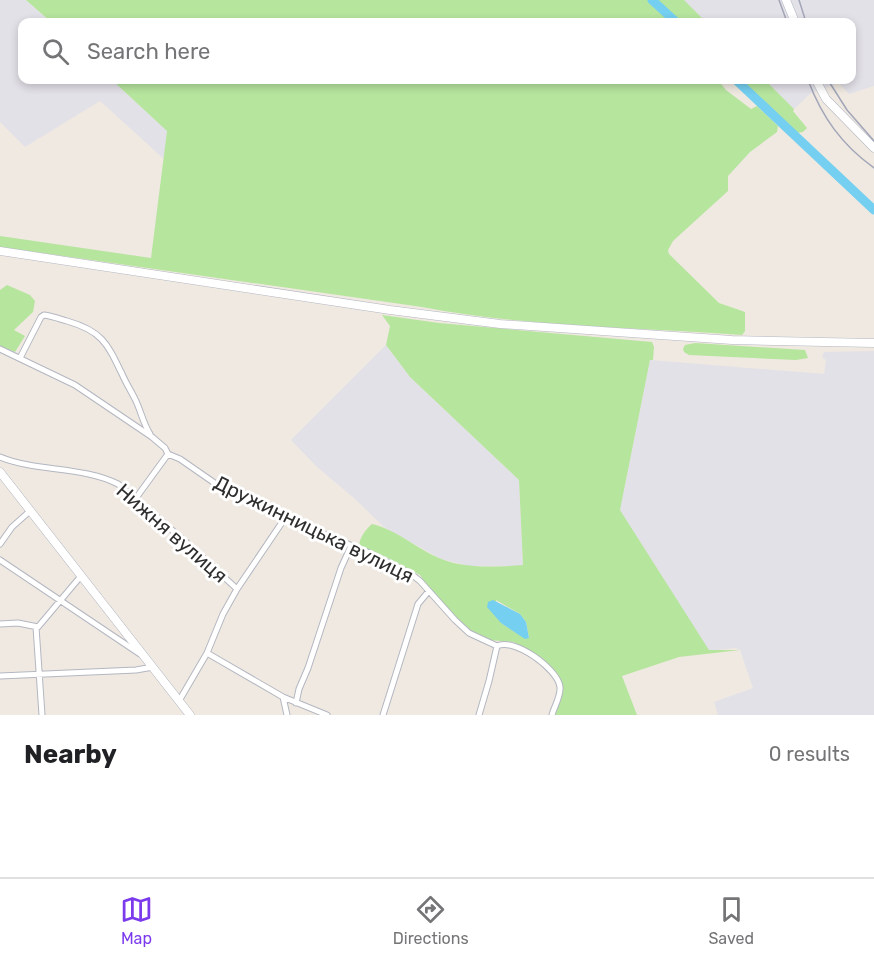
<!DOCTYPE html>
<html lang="en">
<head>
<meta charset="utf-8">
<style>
  body { margin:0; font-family:Rubik,sans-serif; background:#f2f2f2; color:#202124 }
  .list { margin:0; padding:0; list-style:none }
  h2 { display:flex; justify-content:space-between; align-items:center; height:78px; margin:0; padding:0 24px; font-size:26px }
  h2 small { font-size:20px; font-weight:400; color:#757577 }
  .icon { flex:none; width:33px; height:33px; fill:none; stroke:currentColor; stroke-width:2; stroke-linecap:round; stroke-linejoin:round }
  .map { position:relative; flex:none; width:874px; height:715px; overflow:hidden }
  .search { position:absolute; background:#fff; box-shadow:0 3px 9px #0003; left:18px; right:18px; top:18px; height:66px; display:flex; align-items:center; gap:15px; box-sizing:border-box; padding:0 21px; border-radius:12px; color:#757577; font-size:22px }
  .sheet { height:162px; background:#fff }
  nav { display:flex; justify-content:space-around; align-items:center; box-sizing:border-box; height:84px; border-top:2px solid #e0e0e0; background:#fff; font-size:16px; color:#757577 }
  nav a { display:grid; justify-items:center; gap:3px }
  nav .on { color:#7c3aed }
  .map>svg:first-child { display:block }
  .industrial { fill:#e3e1e8 }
  .green { fill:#b6e59e; fill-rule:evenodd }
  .water { fill:#75cff0 }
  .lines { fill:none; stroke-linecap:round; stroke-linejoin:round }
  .river { stroke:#75cff0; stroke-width:9 }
  .street-casing { stroke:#b4b7c1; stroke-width:7 }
  .secondary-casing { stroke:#b4b7c1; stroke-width:9 }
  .street { stroke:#fff; stroke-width:5 }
  .secondary { stroke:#fff; stroke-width:8 }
  .rail { stroke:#a3a6b8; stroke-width:1.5 }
  .labels { text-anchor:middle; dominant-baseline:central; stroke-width:6; stroke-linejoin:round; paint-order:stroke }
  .street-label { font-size:20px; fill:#2e2e2e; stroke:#fff }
</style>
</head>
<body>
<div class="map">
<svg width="874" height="715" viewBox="0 0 874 715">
  <rect width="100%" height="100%" fill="#efe9e1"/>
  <!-- industrial -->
  <path class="industrial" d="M 0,0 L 26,0 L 50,22 L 22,22 L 22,80 L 112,80 L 167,131 L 164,159 L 100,101 L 25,147 L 0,122 Z
    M 684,0 L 874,0 L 874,86 L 849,94 L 839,83 L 811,93 L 794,109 L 765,80 L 852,80 L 852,22 L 706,22 Z
    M 386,345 L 410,377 L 519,480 L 523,566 L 470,566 L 441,559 L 384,527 L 355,499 L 316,466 L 291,440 Z
    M 874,351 L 874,715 L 718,715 L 714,702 L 753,688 L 740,650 L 735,648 L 709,651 L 620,510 L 650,360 L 824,374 L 826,360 L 822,357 L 824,352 Z"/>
  <!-- green -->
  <path class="green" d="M 26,0 L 684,0 L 706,22 L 680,22 L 675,18 L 671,22 L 51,22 Z
    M 112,80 L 718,80 L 726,90 L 751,109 L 757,106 L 778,126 L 777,132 L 750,152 L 728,176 L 728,191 L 673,241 L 668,250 L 669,254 L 719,303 L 745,312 L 745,331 L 742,335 C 635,327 527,327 422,307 L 0,247 L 0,236 L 151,258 L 167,131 Z
    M 739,80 L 765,80 L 794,109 L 793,111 L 807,128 L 803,132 L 797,133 Z
    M 7,285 L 30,295 L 35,301 L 33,312 L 14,330 L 25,336 L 15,352 L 0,346 L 0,290 Z
    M 382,315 L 439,323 L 652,342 L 654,347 L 653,360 L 650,360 L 620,510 L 709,650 L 740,650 L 679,657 L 622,676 L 637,715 L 554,715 L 562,692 L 561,683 L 557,673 L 550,666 L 514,642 L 489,640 L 470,631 L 432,593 L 420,575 L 382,555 L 359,546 C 360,537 365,530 372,524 C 397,530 416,548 439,558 C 464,569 497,567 523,565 L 519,480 L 410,377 L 386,345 L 390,326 ZM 496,600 L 520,614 L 526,622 L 529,638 L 523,637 L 501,623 Z
    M 695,343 L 805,350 L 808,358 L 796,360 L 689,355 L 684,352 L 683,349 L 685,345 Z"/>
  <!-- water -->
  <path class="water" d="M 493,600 L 520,614 L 526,622 L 529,638 L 525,639 L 501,623 L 487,607 L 488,602 Z"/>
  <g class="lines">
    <!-- river -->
    <path class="river" d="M 652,0 L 676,22
      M 736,80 L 874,210"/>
    <defs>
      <path id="street" d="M 0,349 L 75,385 L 152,437 L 165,448 L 168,454 L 180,459 L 229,493 L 299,524 L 372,554 L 411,574 L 420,581 L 455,620 L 469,633 L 497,646 C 514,637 558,669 560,687 C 561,696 554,707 552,715
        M 20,358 L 41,317 L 44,315 C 52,316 60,319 67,321 C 102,331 107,343 122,374 C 126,383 131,391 135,399 C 141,411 143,423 150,434
        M 0,457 C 37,472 82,466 118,484 L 186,542 L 237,589
        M 136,498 L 168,454
        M 0,544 L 12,527 L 30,511
        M 0,560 L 140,654
        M 0,624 L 18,623 L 38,627 L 81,576
        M 36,627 L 42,715
        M 207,653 L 283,697 L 287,715
        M 0,676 L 136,670 L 153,667
        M 283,697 L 327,715
        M 179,701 L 207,653 L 223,614 L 237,589 L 285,518
        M 296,703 L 299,689 L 308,668 L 341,568 L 351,546
        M 383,715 L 418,604 L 428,592
        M 479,715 L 489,681 L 497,646"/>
      <path id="secondary" d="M 786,0 L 795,22
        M 816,80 L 826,99 L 874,148
        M 0,251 L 390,310 L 500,324 L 732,340 L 874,343
        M 0,472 L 190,715"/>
    </defs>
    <!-- street casing -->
    <use href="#street" class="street-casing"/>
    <!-- secondary casing -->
    <use href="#secondary" class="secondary-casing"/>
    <!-- street -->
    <use href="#street" class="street"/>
    <!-- secondary -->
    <use href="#secondary" class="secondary"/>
    <!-- rail -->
    <path class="rail" d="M 779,0 L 787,22
      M 799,0 L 806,22
      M 808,80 C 822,117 841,144 874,168
      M 828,80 L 847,110 L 874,141"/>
  </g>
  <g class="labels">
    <!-- street labels -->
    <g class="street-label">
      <text transform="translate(314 529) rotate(26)">Дружинницька вулиця</text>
      <text transform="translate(172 533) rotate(41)">Нижня вулиця</text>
    </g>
  </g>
</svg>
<div class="search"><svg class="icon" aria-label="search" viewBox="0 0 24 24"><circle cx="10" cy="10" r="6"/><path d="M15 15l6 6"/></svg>Search here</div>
</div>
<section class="sheet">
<h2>Nearby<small>0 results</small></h2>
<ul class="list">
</ul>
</section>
<nav>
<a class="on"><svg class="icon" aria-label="map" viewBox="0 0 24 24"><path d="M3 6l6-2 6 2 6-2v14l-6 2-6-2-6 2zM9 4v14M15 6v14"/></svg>Map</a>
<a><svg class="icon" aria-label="directions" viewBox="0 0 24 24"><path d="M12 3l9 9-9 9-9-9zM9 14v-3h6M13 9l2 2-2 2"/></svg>Directions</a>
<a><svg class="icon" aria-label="saved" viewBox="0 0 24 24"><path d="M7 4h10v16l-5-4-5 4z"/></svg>Saved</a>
</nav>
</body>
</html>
